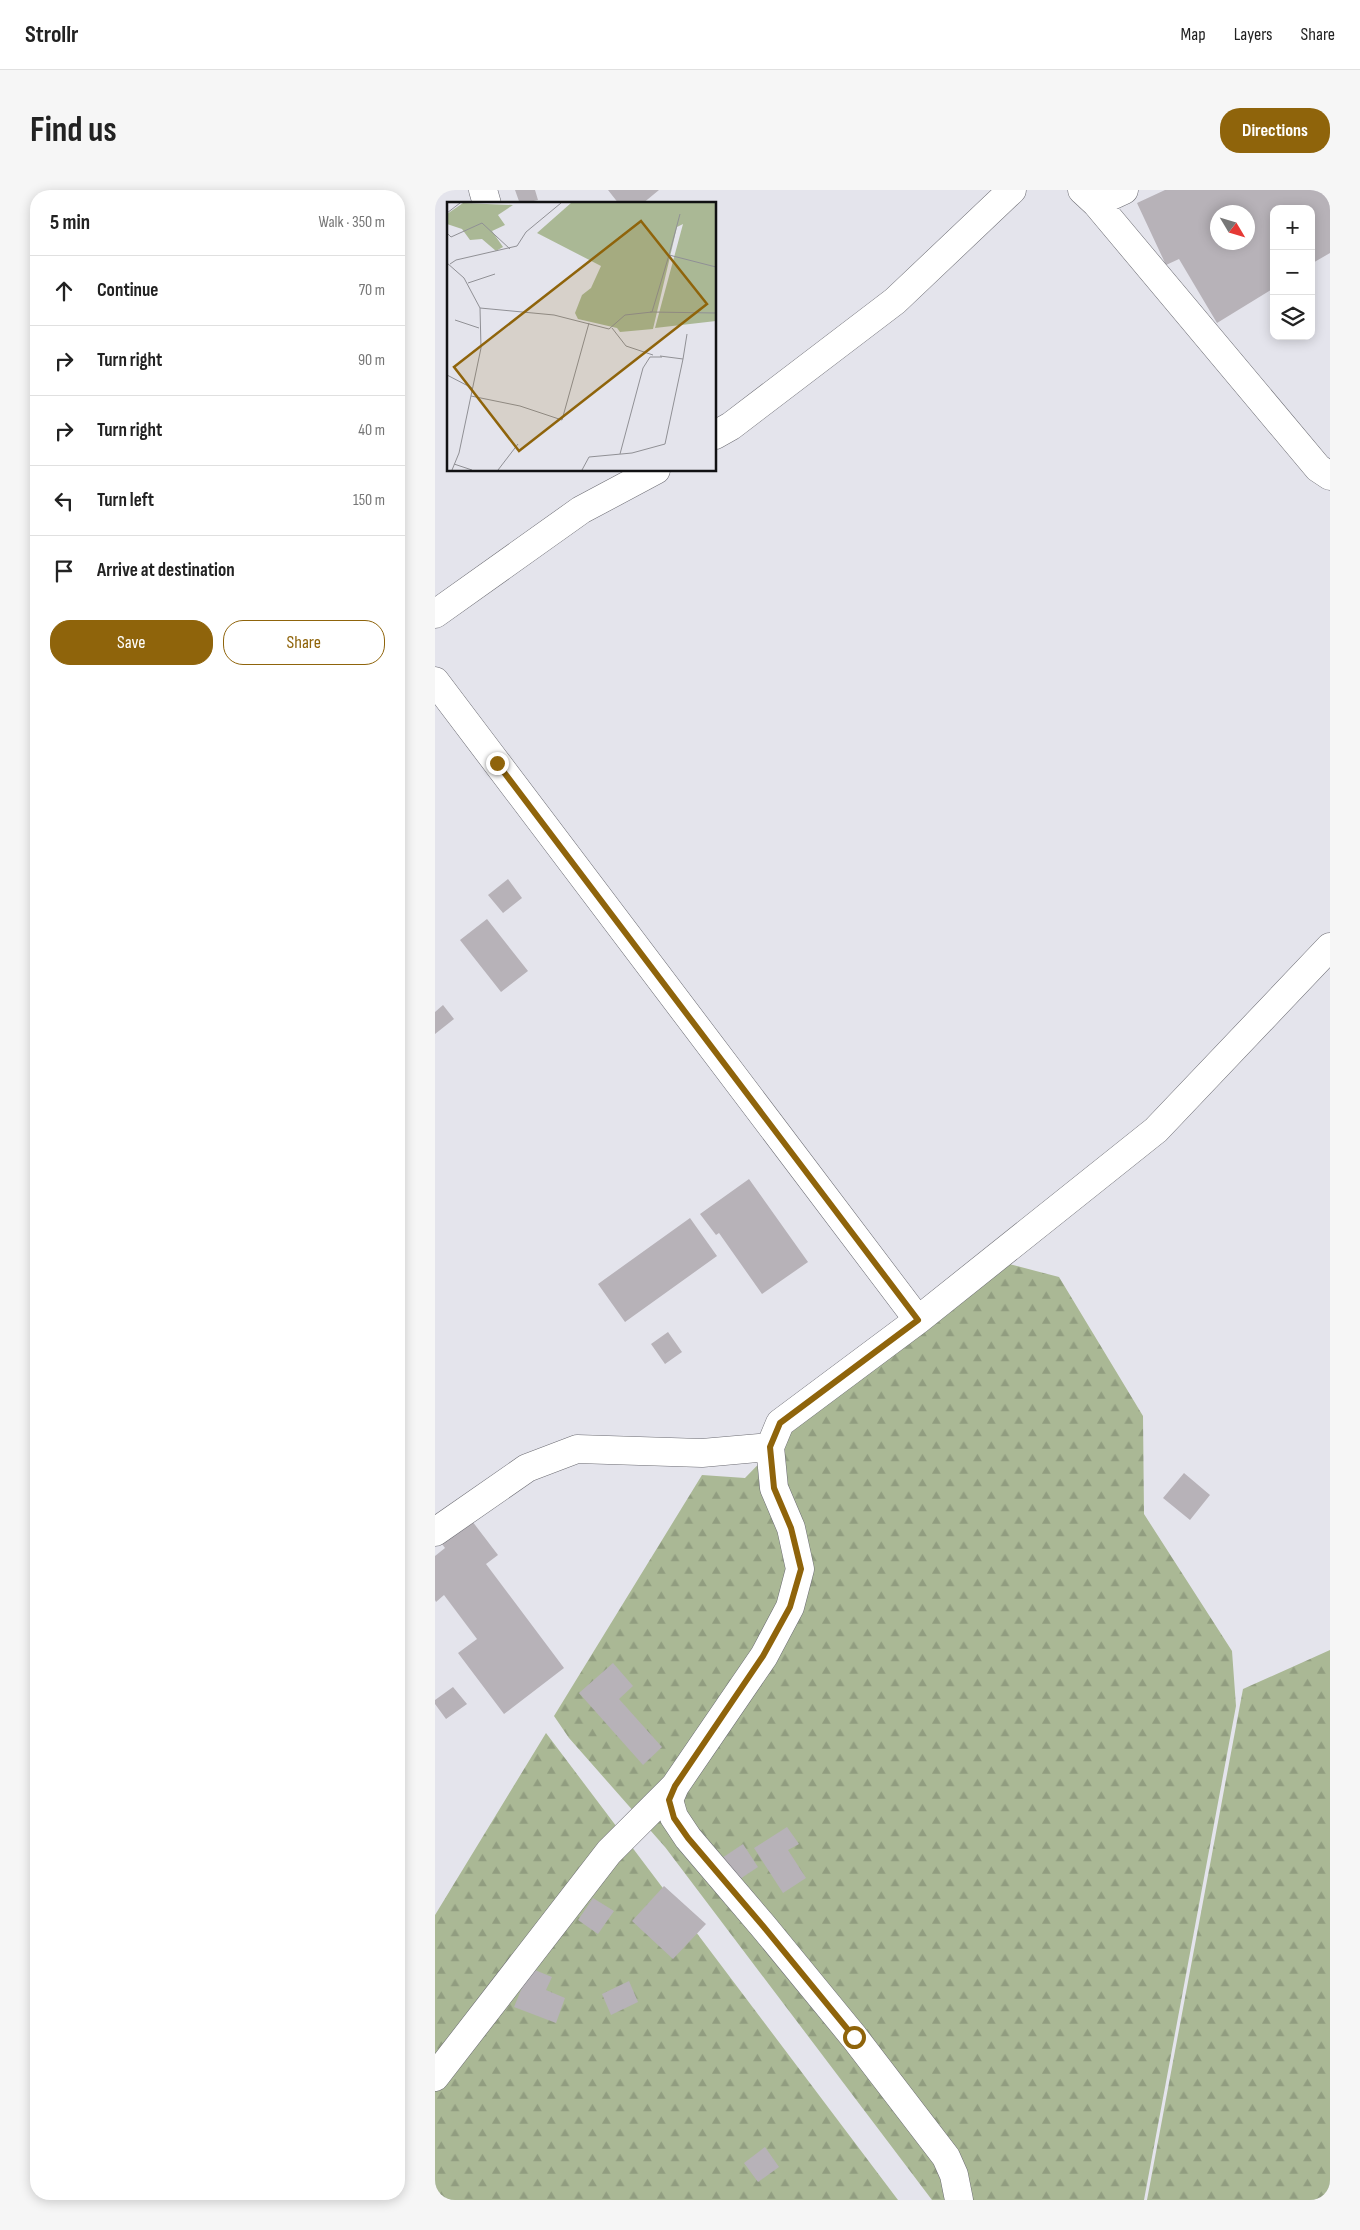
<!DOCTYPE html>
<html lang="en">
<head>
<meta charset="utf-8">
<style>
  body { margin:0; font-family:"Sofia Sans Condensed",sans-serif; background:#f6f6f6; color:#222 }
  .controls { position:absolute; right:15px; top:15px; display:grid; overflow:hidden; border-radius:10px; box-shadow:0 2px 12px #0003 }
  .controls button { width:45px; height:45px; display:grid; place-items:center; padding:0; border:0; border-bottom:1px solid #e0e0e0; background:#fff; color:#222; font:25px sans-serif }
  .compass { position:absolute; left:775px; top:15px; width:45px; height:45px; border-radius:50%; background:#fff; box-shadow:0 2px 12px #0003; rotate:128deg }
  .stop { position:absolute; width:15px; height:15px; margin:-11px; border:4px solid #8f640b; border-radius:50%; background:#fff }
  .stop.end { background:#8f640b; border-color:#fff; box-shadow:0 1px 5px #0008 }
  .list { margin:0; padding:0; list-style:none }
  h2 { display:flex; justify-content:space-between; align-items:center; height:65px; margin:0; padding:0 20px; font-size:21px }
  h2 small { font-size:16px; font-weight:400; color:#767676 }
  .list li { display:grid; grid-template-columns:32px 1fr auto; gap:15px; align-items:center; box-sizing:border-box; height:70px; padding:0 20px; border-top:1px solid #e0e0e0 }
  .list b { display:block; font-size:19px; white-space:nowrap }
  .list em { font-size:16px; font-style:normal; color:#767676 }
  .actions { display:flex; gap:10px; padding:15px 20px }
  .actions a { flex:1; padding:11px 0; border:1px solid #8f640b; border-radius:20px; text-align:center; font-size:18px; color:#8f640b }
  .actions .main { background:#8f640b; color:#fff }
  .icon { flex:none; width:28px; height:28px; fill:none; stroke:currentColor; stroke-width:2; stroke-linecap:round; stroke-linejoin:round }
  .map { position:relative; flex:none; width:895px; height:2010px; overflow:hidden; border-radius:20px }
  header { display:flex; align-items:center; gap:30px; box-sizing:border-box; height:70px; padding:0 25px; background:#fff; border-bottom:1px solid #e0e0e0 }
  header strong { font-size:24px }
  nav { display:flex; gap:28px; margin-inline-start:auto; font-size:18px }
  .intro { display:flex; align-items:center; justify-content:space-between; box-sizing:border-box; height:120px; padding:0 30px }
  h1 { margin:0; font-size:35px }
  .button { padding:12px 22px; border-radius:20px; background:#8f640b; color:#fff; font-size:18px; font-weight:700 }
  main { display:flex; gap:30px; padding:0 30px }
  aside { flex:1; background:#fff; border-radius:20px; box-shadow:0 2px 12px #0003 }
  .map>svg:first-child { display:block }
  .forest { fill:url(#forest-firs) }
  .building { fill:#b7b2b8; fill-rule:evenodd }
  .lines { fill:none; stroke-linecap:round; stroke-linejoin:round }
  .street-casing { stroke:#6b6b72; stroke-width:29 }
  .street { stroke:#fff; stroke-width:28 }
  .route { stroke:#8f640b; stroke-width:6 }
  .inset-road { fill:none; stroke:#909095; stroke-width:1 }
  .view { fill:#8f640b; fill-opacity:0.15; stroke:#8f640b; stroke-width:2.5 }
  .inset-edge { fill:none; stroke:#111113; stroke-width:2.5 }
</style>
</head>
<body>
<header>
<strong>Strollr</strong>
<nav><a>Map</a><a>Layers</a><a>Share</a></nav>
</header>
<div class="intro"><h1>Find us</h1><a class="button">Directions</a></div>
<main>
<aside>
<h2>5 min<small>Walk · 350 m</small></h2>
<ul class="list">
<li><svg class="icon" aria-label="ahead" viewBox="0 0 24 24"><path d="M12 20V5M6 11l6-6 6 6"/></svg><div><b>Continue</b></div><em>70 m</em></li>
<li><svg class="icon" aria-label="right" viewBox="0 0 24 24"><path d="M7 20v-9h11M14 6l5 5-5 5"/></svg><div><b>Turn right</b></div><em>90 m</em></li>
<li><svg class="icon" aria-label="right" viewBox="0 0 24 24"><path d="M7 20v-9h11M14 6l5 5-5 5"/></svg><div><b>Turn right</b></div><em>40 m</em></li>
<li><svg class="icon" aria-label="left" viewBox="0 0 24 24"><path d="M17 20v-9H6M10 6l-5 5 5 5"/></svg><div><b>Turn left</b></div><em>150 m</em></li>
<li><svg class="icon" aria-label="arrive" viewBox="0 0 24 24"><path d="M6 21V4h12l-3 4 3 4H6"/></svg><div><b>Arrive at destination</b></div></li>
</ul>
<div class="actions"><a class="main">Save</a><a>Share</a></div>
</aside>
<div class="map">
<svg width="895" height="2010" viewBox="0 0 895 2010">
  <defs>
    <pattern id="forest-firs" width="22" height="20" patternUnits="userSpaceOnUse" patternTransform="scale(1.25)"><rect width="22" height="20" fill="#aab895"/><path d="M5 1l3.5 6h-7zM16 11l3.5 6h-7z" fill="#919d80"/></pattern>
  </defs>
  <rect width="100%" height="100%" fill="#e4e4ec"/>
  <!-- forest -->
  <path class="forest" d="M 574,1074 L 624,1087 L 708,1226 L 709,1324 L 797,1461 L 801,1516 L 709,2010 L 497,2010 L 230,1657 L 134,1548 L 119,1526 L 267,1285 L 310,1288 L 357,1240 Z
    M 895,1460 L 895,2010 L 712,2010 L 808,1499 Z
    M 111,1543 L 463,2010 L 0,2010 L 0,1725 Z"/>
  <!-- building -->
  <path class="building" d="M 80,0 L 100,0 L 103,10 L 85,14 Z
    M 173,0 L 224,0 L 207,14 L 184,14 Z
    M 730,0 L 895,0 L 895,63 L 876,74 L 876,19 L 839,19 L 839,98 L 782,133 L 744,69 L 731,75 L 702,13 ZM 782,22 L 812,22 L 812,52 L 782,52 Z
    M 73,689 L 87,708 L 68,723 L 53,705 Z
    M 52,729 L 93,781 L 66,802 L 25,750 Z
    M 8,815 L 19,829 L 0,844 L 0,822 Z
    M 314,989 L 373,1072 L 327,1104 L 284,1043 L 281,1045 L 265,1024 Z
    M 255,1028 L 282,1066 L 190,1132 L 163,1094 Z
    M 233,1142 L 247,1162 L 230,1174 L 216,1154 Z
    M 749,1283 L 775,1305 L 755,1330 L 728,1308 Z
    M 34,1327 L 63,1365 L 51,1374 L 129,1478 L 69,1524 L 23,1463 L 42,1449 L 9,1405 L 1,1412 L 0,1410 L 0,1366 L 10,1358 L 4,1350 Z
    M 178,1473 L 198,1496 L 184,1509 L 227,1557 L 208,1575 L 144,1503 Z
    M 18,1497 L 32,1514 L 11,1529 L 0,1514 L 0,1510 Z
    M 352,1637 L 364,1654 L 353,1660 L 371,1688 L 348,1703 L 319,1658 Z
    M 308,1654 L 323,1677 L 299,1693 L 284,1670 Z
    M 229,1696 L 271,1734 L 238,1769 L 197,1731 Z
    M 158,1708 L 179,1721 L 163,1744 L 143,1730 Z
    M 95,1778 L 117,1787 L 111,1800 L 130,1808 L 121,1833 L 79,1817 Z
    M 194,1791 L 203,1812 L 176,1825 L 167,1804 Z
    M 330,1957 L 344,1977 L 323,1992 L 309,1973 Z"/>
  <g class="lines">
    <defs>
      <path id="street" d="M 48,0 L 52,14
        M 647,0 L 661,13 L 883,278 L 895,286
        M 661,13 L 689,0
        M 280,245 L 296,236 L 460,111 L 577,0
        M 0,424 L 146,320 L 221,280
        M 0,491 L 483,1130
        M 0,1342 L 92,1278 L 142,1259 L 267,1263 L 335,1257
        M 0,1887 L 174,1662 L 240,1596
        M 524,2010 L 519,1985 L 511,1967 L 419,1847 L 328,1736 L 253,1648 L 239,1627 L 234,1610 L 240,1596 L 329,1466 L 355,1417 L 365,1379 L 356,1338 L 339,1298 L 335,1257 L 345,1233 L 483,1130 L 721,940 L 895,757"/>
    </defs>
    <!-- street casing -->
    <use href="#street" class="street-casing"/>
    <!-- street -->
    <use href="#street" class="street"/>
  </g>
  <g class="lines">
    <!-- route -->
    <path class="route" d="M 62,573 L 483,1130 L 345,1233 L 335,1257 L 339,1298 L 356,1338 L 366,1379 L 355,1417 L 328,1466 L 240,1596 L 234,1610 L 239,1628 L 253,1648 L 328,1736 L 419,1847"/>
  </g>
  <!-- overview -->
  <g transform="translate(12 12)">
    <rect width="269" height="269" fill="#e4e4ec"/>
    <path d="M 16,1 L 66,3 L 51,13 L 58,23 L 45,29 L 56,45 L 49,49 L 35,37 L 23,38 L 15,27 L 0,22 L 0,12 ZM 124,1 L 269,1 L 269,119 L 208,126 L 236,22 L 230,25 L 206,127 L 173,130 L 170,126 L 131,117 L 128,111 L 135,93 L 144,86 L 154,64 L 90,31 Z" fill="#aab895"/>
    <path class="inset-road" d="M 0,11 L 13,1M 0,31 L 4,35 L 35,21 L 63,47M 222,53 L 233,12M 0,61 L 17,76 L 33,106 L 34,146 L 12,251 L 5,268M 3,62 L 9,58 L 70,44 L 79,30 L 114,1M 21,81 L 48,72M 33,106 L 107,113 L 162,127 L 178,113 L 205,110 L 222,53 L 269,65M 203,110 L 269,111M 8,118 L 32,126M 165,126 L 179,144 L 206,153M 213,154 L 236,157 L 240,132M 0,173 L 25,186M 24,194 L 73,204 L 115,218 L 142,121M 173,252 L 196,166 L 203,155 L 215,155M 7,262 L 25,268M 51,268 L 71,242M 135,268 L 142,255 L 185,251 L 218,242 L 236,157"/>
    <path class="view" d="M 194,19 L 260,102 L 72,249 L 7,165 Z"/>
    <rect width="269" height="269" class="inset-edge"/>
  </g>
</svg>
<div class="controls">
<button>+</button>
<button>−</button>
<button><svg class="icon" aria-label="layers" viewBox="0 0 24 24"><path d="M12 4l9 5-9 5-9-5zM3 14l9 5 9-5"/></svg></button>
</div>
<svg class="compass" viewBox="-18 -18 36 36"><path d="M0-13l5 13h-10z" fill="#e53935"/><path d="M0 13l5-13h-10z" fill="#767676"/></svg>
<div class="stop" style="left:419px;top:1847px"></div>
<div class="stop end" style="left:62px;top:573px"></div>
</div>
</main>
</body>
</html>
